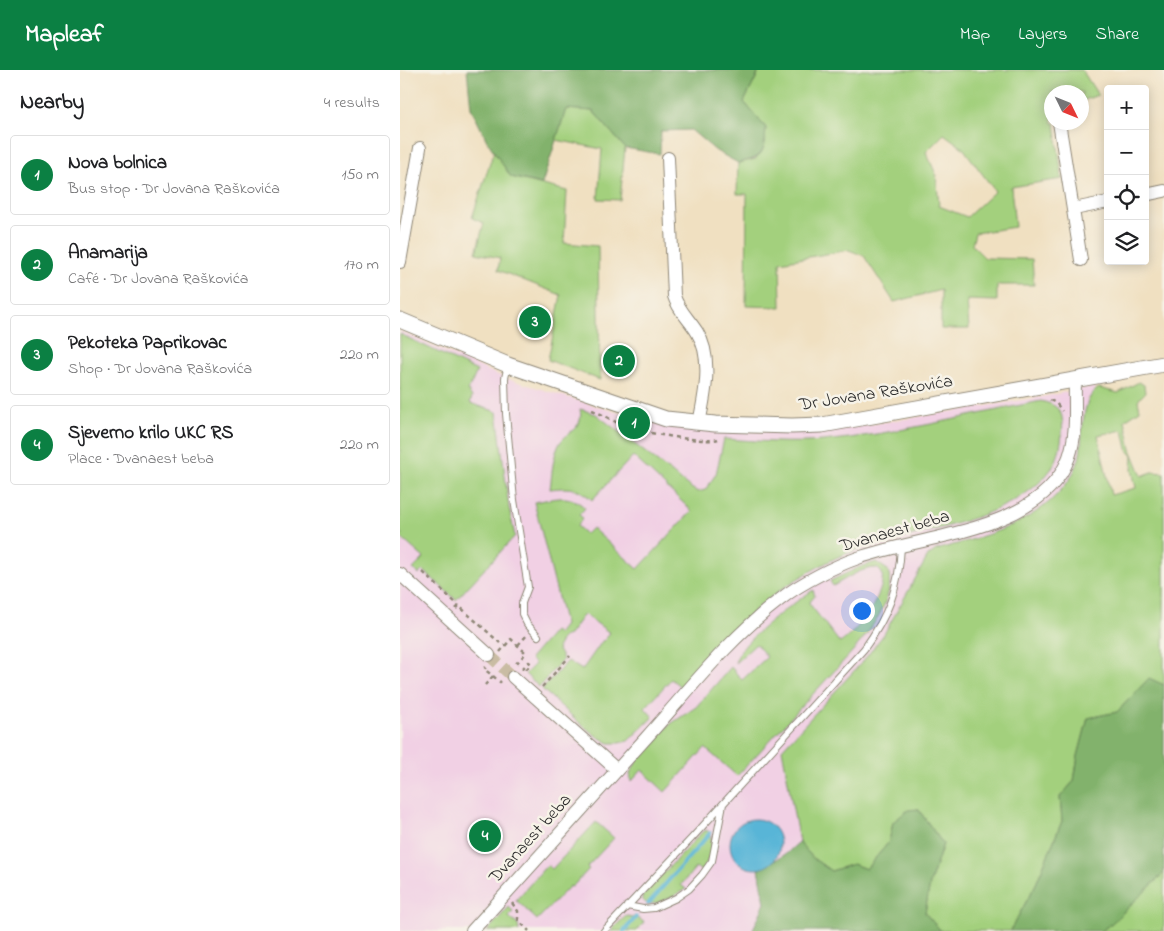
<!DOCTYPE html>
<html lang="en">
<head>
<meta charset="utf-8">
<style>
  body { margin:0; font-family:"Indie Flower",sans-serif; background:#f2f2f2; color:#202124 }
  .controls { position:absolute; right:15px; top:15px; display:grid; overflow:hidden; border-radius:5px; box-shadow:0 2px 12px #0003 }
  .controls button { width:45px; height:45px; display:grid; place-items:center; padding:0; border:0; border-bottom:1px solid #e0e0e0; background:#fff; color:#202124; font:25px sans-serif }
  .compass { position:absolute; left:644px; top:15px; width:45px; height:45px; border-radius:50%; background:#fff; box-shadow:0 2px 12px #0003; rotate:133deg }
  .you { position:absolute; left:461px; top:540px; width:18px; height:18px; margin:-12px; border:4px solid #fff; border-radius:50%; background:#1a73e8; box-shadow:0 0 0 8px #1a73e833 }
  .badge { display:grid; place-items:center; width:32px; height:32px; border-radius:50%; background:#0b8043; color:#fff; font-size:16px; font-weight:700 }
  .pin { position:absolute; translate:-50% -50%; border:2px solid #fff; box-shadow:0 1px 5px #0006 }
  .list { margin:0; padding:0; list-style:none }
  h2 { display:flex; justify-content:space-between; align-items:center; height:65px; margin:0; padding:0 20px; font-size:21px }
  h2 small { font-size:16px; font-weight:400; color:#757577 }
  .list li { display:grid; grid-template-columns:32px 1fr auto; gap:15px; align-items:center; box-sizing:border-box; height:80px; margin:0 10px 10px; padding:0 10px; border:1px solid #e0e0e0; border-radius:5px }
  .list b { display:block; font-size:19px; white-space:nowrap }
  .list p { margin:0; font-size:16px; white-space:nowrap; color:#757577 }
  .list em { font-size:16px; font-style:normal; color:#757577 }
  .icon { flex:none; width:28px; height:28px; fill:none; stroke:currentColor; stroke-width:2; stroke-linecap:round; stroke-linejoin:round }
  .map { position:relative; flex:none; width:764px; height:861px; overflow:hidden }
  header { display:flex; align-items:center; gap:30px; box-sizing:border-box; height:70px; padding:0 25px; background:#0b8043; color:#fff }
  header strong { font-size:24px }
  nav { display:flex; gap:28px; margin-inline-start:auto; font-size:18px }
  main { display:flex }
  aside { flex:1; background:#fff }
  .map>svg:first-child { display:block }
  .built { fill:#f1d0e4 }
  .green { fill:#a3d07d; stroke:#677e54; fill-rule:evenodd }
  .forest { fill:#82b26c; stroke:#566e4c }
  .water { fill:#59b5d7; stroke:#427081 }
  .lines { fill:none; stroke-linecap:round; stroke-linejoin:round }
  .stream { stroke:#59b5d7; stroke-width:4 }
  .minor-tunnel { stroke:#c9bca3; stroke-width:12; stroke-dasharray:12 6; stroke-linecap:butt }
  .service-casing { stroke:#8e8676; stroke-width:8 }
  .minor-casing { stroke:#8e8676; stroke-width:14 }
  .tertiary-casing { stroke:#8e8676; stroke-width:17 }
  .path { stroke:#8e8676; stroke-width:2.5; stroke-dasharray:4 4; stroke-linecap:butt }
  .service { stroke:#fff; stroke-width:6 }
  .minor { stroke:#fff; stroke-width:12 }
  .tertiary { stroke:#fff; stroke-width:15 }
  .labels { text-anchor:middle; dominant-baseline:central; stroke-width:5; stroke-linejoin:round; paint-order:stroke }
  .street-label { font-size:18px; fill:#2b2b2b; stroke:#f7f3e8 }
</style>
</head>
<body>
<header>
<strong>Mapleaf</strong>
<nav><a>Map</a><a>Layers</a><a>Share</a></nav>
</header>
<main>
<aside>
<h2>Nearby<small>4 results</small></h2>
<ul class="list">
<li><span class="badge">1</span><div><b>Nova bolnica</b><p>Bus stop · Dr Jovana Raškovića</p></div><em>150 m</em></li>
<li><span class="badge">2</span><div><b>Anamarija</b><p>Café · Dr Jovana Raškovića</p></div><em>170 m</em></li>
<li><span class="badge">3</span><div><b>Pekoteka Paprikovac</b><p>Shop · Dr Jovana Raškovića</p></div><em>220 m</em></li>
<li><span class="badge">4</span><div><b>Sjeverno krilo UKC RS</b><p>Place · Dvanaest beba</p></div><em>220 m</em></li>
</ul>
</aside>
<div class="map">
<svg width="764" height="861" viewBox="0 0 764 861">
  <rect width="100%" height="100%" fill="#f7f3e8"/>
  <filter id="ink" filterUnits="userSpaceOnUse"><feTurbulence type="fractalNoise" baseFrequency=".02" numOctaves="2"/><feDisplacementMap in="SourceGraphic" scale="10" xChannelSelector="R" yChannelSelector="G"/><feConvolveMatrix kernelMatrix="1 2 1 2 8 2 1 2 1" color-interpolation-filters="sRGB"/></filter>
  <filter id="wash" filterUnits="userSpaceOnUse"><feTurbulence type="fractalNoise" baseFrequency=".0096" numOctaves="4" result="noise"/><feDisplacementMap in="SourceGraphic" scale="20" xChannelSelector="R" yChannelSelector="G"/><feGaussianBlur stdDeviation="1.12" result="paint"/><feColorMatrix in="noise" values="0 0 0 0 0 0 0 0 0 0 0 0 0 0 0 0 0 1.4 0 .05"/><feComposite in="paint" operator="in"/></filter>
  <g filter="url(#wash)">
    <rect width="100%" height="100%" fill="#f0e0c1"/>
    <!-- built -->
    <path class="built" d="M 0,261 L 105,308 L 252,353 L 330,361 L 399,362 L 448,358 L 641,327 L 695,316 L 695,321 L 688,329 L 679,390 L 673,404 L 663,419 L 652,430 L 638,441 L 602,460 L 536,480 L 528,486 L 484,564 L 464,590 L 382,679 L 399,772 L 386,784 L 359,799 L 365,833 L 353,859 L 353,861 L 0,861 Z"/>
    <!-- green -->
    <path class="green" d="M 356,0 L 682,0 L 698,25 L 682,31 L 682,22 L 652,22 L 652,52 L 655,53 L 662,109 L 611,117 L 615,157 L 575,163 L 572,175 L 585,188 L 632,189 L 634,215 L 597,215 L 597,231 L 567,230 L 569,259 L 541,259 L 541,220 L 494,232 L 464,186 L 449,180 L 380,192 L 381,237 L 346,236 L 347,124 L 337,124 L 338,93 L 356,89 L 366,58 L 344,32 L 358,4 ZM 544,64 L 563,78 L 595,121 L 567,147 L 539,136 L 536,104 L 526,82 Z
      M 166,39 L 193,41 L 225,78 L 220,130 L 198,129 L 202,79 L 156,70 Z
      M 94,81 L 111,107 L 167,121 L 164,173 L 198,176 L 200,310 L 148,290 L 161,225 L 98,200 L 100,188 L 76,183 L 84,153 L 72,148 Z
      M 0,264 L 77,301 L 68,321 L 72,327 L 70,333 L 97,342 L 109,438 L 115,466 L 56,530 L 23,500 L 19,504 L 13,499 L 24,488 L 0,467 L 2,464 L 0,462 Z
      M 739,312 L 744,315 L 745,323 L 738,330 L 740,340 L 725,350 L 731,379 L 742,406 L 752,402 L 764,403 L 764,615 L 749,609 L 717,642 L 688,648 L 678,686 L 674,711 L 660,727 L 662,751 L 636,814 L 610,861 L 541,861 L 525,843 L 530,813 L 543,774 L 518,739 L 493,752 L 489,772 L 466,799 L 453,794 L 431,801 L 414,789 L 399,772 L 382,679 L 464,590 L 484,564 L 528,486 L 536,480 C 580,467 631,456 662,419 C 669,411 676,400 679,389 C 684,369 679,329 699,318 L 718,323 ZM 723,360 L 727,379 L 733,386 L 732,400 L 736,418 L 711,425 L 698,365 Z
      M 641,331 C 662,336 664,344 662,364 C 661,373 659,385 655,393 C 623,449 519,461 462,478 C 438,485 416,498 394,511 C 350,538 316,580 281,617 L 271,609 L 245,638 L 253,647 L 228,671 L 219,673 L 209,673 L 198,667 L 182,655 L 142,619 L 168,591 L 182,600 L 203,570 L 204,571 L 210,563 L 184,544 L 169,565 L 163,567 L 157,578 L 163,589 L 139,617 L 125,604 L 135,594 L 130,589 L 154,561 L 158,564 L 165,555 L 134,432 C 154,429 169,422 185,438 L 179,445 L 183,448 L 177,456 L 186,464 L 192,458 L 238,499 L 292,441 L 233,386 L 192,430 C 178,417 169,417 150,419 C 152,406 152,390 158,377 C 164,361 185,360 180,339 L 196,344 L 291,418 L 298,422 L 305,420 L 316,404 L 324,369 C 357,371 391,374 423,371 C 497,364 569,345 641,331 Z
      M 476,492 L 488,500 C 497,527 469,563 451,583 L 337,706 L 305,678 L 265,722 L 242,700 L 231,712 L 230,703 L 237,691 L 269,655 L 296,637 L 331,597 L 342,610 L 367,587 L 356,574 L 335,593 C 340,570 393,534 413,520 L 415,526 L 409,533 L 440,573 C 458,561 486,524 482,503 L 477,498 C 462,497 446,509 433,516 L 430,511 L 460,497 Z
      M 196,752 L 214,768 L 187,797 L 189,799 L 172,817 L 170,816 L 137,850 L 116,830 L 147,795 L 152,799 Z
      M 307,760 C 317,772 310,790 301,801 L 296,797 L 281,815 L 286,819 C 277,824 244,845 242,826 L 302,762 Z
      M 764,803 L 764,861 L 701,861 L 712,853 Z
      M 109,837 L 113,841 L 109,847 L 118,855 L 119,861 L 87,861 Z
      M 226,846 L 235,847 L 244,852 L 237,861 L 210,861 Z"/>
    <!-- forest -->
    <path class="forest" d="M 67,0 L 356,0 L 358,4 L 344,32 L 366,58 C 364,84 364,87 338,93 L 316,81 L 291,60 L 261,61 L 260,84 L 225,78 L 193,41 L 166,39 L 142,114 L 111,107 L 87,71 L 71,38 Z
      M 749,608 L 764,615 L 764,803 L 712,853 L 701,861 L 610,861 L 636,814 L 662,751 L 660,727 L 674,711 L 678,686 L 688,648 L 717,642 Z
      M 518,739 L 543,774 L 530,813 L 525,843 L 541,861 L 353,861 L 353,859 L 365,833 L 359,799 L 386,784 L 399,772 L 414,789 L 431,801 L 453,794 L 466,799 L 489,772 L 493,752 L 508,740 Z"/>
    <!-- water -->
    <path class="water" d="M330 774a25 25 0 1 1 50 0a25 25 0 1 1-50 0Z"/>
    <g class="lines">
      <!-- stream -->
      <path class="stream" d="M 248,834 L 310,763
        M 224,861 L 236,847"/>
    </g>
  </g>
  <g filter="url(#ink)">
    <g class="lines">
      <!-- minor-tunnel -->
      <path class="minor-tunnel" d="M 89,585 L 113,607"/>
      <defs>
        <path id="service" d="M 108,295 L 105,308 L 106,344 L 114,430 L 128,517 L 122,533 L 122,544 L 127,554 L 138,566
          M 227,836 L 243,839 L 254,838 L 276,828 L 289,819 L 302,805 L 312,791 L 323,734
          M 204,861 L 291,769 L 464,579 C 488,546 499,518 501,477"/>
        <path id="minor" d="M 659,52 L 681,190
          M 268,88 L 274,226 C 278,240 289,249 297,262 C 313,287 305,325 299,353
          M 745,125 L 764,121
          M 674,139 L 708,132
          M 0,192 L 20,78
          M 0,504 L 89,585
          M 113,607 L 217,700
          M 72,861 C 130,796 188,732 246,668 C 289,620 330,567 382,528 C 401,513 435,496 458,488 C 522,465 642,462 669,387 C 678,362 674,336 675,310"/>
        <path id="tertiary" d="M 0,250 L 108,295 L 266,349 L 315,354 L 392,356 L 422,355 L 764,294"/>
      </defs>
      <!-- service casing -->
      <use href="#service" class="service-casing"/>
      <!-- minor casing -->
      <use href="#minor" class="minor-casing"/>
      <!-- tertiary casing -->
      <use href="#tertiary" class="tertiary-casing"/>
      <!-- path -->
      <path class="path" d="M 650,330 L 656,333 L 662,341
        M 192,340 C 204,345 215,352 226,357 C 239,362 307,374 318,369
        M 23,502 L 59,536
        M 56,539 L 59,536 L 100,573
        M 118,575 L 127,565
        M 100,582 L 111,569 L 126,583 L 114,596
        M 122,599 L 129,592 L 131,594 L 124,602
        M 93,606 L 100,612 L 101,611
        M 85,615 L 93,606 L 84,599 L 86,597
        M 142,617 L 170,586
        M 112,833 L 118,841 L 118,850 L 129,861"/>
      <!-- service -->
      <use href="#service" class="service"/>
      <!-- minor -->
      <use href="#minor" class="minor"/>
      <!-- tertiary -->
      <use href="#tertiary" class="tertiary"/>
    </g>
  </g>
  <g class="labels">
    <!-- street labels -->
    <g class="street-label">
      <text transform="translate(476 324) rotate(-9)">Dr Jovana Raškovića</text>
      <text transform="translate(495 462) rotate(-16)">Dvanaest beba</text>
      <text transform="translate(131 769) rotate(-48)">Dvanaest beba</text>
    </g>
  </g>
</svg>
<div class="controls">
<button>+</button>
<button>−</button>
<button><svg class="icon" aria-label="locate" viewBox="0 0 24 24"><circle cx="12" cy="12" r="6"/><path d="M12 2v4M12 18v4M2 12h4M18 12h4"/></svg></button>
<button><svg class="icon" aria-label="layers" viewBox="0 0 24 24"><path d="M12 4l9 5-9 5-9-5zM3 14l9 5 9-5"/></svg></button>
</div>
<svg class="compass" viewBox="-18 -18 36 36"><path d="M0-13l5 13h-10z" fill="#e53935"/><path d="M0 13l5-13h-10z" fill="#757577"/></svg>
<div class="you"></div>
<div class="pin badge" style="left:234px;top:353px">1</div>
<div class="pin badge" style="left:219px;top:291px">2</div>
<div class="pin badge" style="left:135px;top:252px">3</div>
<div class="pin badge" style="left:85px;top:766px">4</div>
</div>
</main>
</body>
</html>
